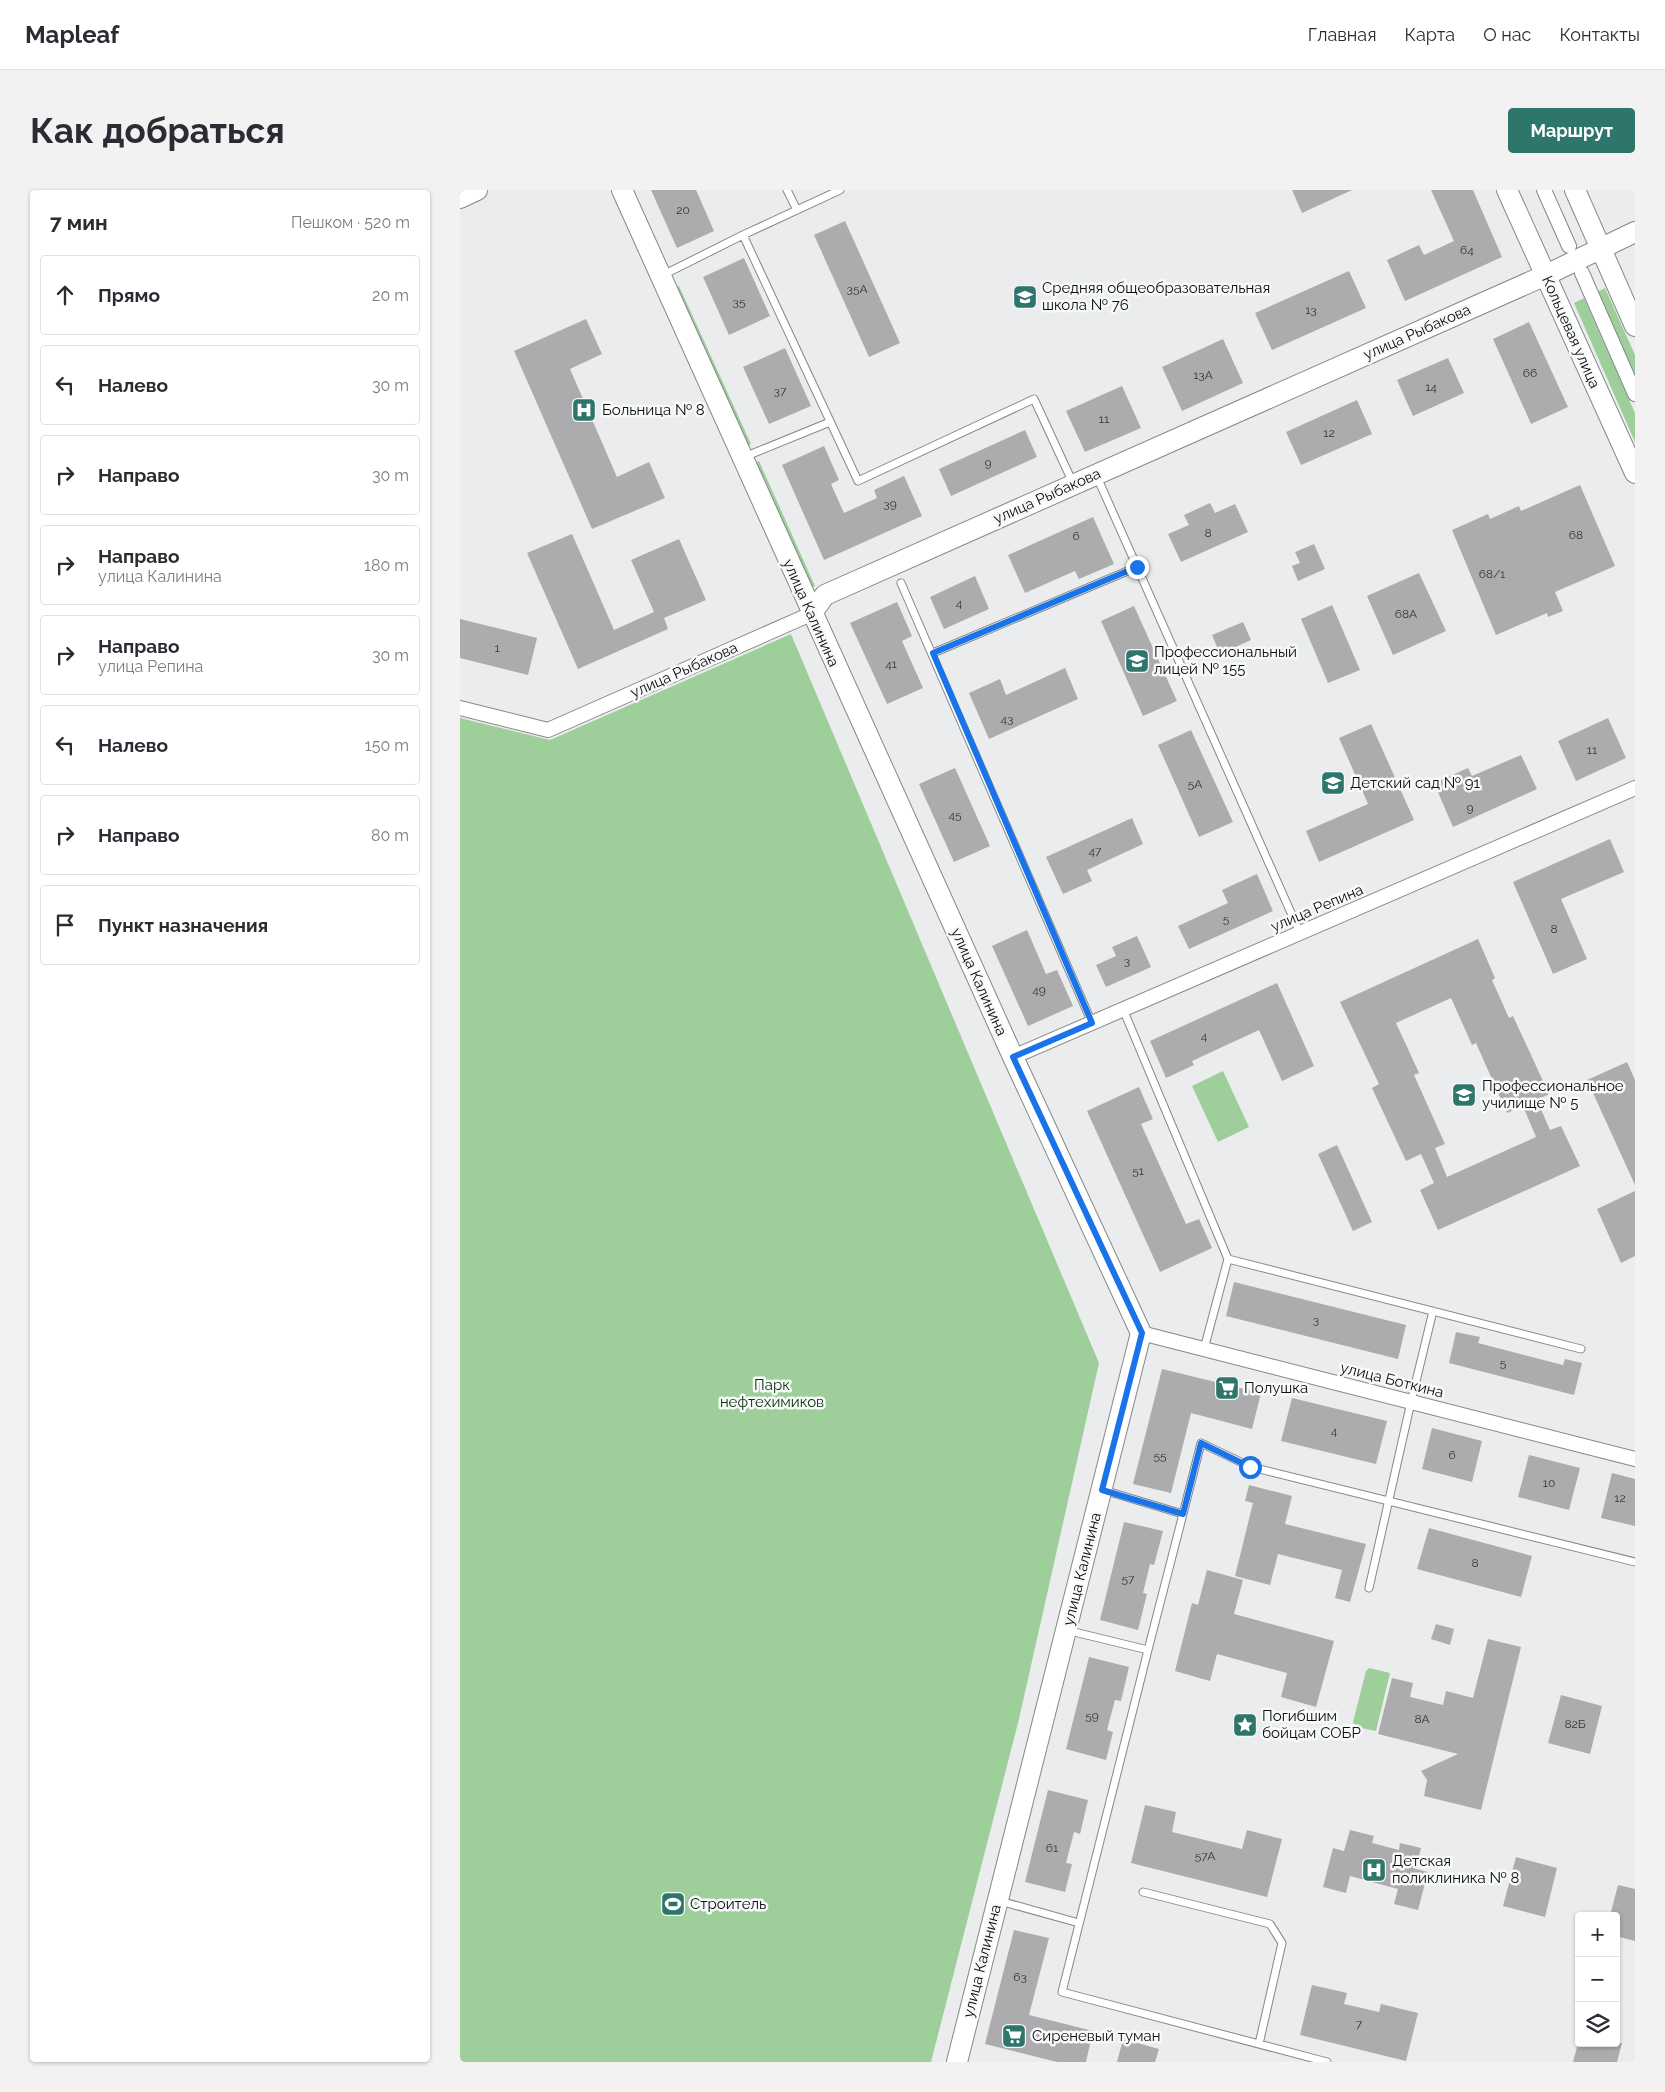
<!DOCTYPE html>
<html lang="ru">
<head>
<meta charset="utf-8">
<style>
  body { margin:0; font-family:Raleway,sans-serif; background:#f2f2f3; color:#2b2b33 }
  .controls { position:absolute; right:15px; bottom:15px; display:grid; overflow:hidden; border-radius:5px; box-shadow:0 1px 4px #0004 }
  .controls button { width:45px; height:45px; display:grid; place-items:center; padding:0; border:0; border-bottom:1px solid #e1e1e2; background:#fff; color:#2b2b33; font:25px sans-serif }
  .stop { position:absolute; width:15px; height:15px; margin:-11px; border:4px solid #1a73e8; border-radius:50%; background:#fff }
  .stop.end { background:#1a73e8; border-color:#fff; box-shadow:0 1px 5px #0008 }
  .list { margin:0; padding:0; list-style:none }
  h2 { display:flex; justify-content:space-between; align-items:center; height:65px; margin:0; padding:0 20px; font-size:21px }
  h2 small { font-size:16px; font-weight:400; color:#7c7c81 }
  .list li { display:grid; grid-template-columns:32px 1fr auto; gap:15px; align-items:center; box-sizing:border-box; height:80px; margin:0 10px 10px; padding:0 10px; border:1px solid #e1e1e2; border-radius:5px }
  .list b { display:block; font-size:19px; white-space:nowrap }
  .list p { margin:0; font-size:16px; white-space:nowrap; color:#7c7c81 }
  .list em { font-size:16px; font-style:normal; color:#7c7c81 }
  .icon { flex:none; width:28px; height:28px; fill:none; stroke:currentColor; stroke-width:2; stroke-linecap:round; stroke-linejoin:round }
  .map { position:relative; flex:none; width:1175px; height:1872px; overflow:hidden; border-radius:5px }
  header { display:flex; align-items:center; gap:30px; box-sizing:border-box; height:70px; padding:0 25px; background:#fff; border-bottom:1px solid #e1e1e2 }
  header strong { font-size:24px }
  nav { display:flex; gap:28px; margin-inline-start:auto; font-size:18px }
  .intro { display:flex; align-items:center; justify-content:space-between; box-sizing:border-box; height:120px; padding:0 30px }
  h1 { margin:0; font-size:35px }
  .button { padding:12px 22px; border-radius:5px; background:#2e756c; color:#fff; font-size:18px; font-weight:700 }
  main { display:flex; gap:30px; padding:0 30px }
  aside { flex:1; background:#fff; border-radius:5px; box-shadow:0 1px 4px #0004 }
  .map>svg:first-child { display:block }
  .green { fill:#9ecf9a }
  .building { fill:#acacae; fill-rule:evenodd }
  .lines { fill:none; stroke-linecap:round; stroke-linejoin:round }
  .lane-casing { stroke:#858788; stroke-width:9 }
  .street-casing { stroke:#858788; stroke-width:16 }
  .secondary-casing { stroke:#858788; stroke-width:22 }
  .lane { stroke:#fff; stroke-width:7 }
  .street { stroke:#fff; stroke-width:14 }
  .secondary { stroke:#fff; stroke-width:20 }
  .route { stroke:#1a73e8; stroke-width:6 }
  .labels { text-anchor:middle; dominant-baseline:central; stroke-width:5; stroke-linejoin:round; paint-order:stroke }
  .number-label { font-size:12px; fill:#343535 }
  .poi-label { font-size:15px; fill:#0c0d0d; stroke:#f7f9fa; text-anchor:start }
  .street-label { font-size:15px; fill:#0c0d0d; stroke:#f7f9fa }
  .park-label { font-size:15px; fill:#093308; stroke:#f7f9fa }
</style>
</head>
<body>
<header>
<strong>Mapleaf</strong>
<nav><a>Главная</a><a>Карта</a><a>О нас</a><a>Контакты</a></nav>
</header>
<div class="intro"><h1>Как добраться</h1><a class="button">Маршрут</a></div>
<main>
<aside>
<h2>7 мин<small>Пешком · 520 m</small></h2>
<ul class="list">
<li><svg class="icon" aria-label="ahead" viewBox="0 0 24 24"><path d="M12 20V5M6 11l6-6 6 6"/></svg><div><b>Прямо</b></div><em>20 m</em></li>
<li><svg class="icon" aria-label="left" viewBox="0 0 24 24"><path d="M17 20v-9H6M10 6l-5 5 5 5"/></svg><div><b>Налево</b></div><em>30 m</em></li>
<li><svg class="icon" aria-label="right" viewBox="0 0 24 24"><path d="M7 20v-9h11M14 6l5 5-5 5"/></svg><div><b>Направо</b></div><em>30 m</em></li>
<li><svg class="icon" aria-label="right" viewBox="0 0 24 24"><path d="M7 20v-9h11M14 6l5 5-5 5"/></svg><div><b>Направо</b><p>улица Калинина</p></div><em>180 m</em></li>
<li><svg class="icon" aria-label="right" viewBox="0 0 24 24"><path d="M7 20v-9h11M14 6l5 5-5 5"/></svg><div><b>Направо</b><p>улица Репина</p></div><em>30 m</em></li>
<li><svg class="icon" aria-label="left" viewBox="0 0 24 24"><path d="M17 20v-9H6M10 6l-5 5 5 5"/></svg><div><b>Налево</b></div><em>150 m</em></li>
<li><svg class="icon" aria-label="right" viewBox="0 0 24 24"><path d="M7 20v-9h11M14 6l5 5-5 5"/></svg><div><b>Направо</b></div><em>80 m</em></li>
<li><svg class="icon" aria-label="arrive" viewBox="0 0 24 24"><path d="M6 21V4h12l-3 4 3 4H6"/></svg><div><b>Пункт назначения</b></div></li>
</ul>
</aside>
<div class="map">
<svg width="1175" height="1872" viewBox="0 0 1175 1872">
  <rect width="100%" height="100%" fill="#eaeced"/>
  <!-- green -->
  <path class="green" d="M 219,96 L 291,254 L 283,257 L 211,99 Z
    M 1145,98 L 1175,165 L 1175,194 L 1135,103 Z
    M 1124,108 L 1175,223 L 1175,252 L 1114,113 Z
    M 299,271 L 355,396 L 347,400 L 290,275 Z
    M 331,444 L 639,1173 L 559,1529 L 471,1872 L 0,1872 L 0,528 L 90,550 Z
    M 763,881 L 789,937 L 758,952 L 732,896 Z
    M 909,1478 L 930,1483 L 916,1541 L 896,1537 L 893,1532 L 906,1481 Z"/>
  <!-- building -->
  <path class="building" d="M 191,0 L 236,0 L 254,41 L 217,58 Z
    M 832,0 L 892,0 L 842,23 Z
    M 971,0 L 1013,0 L 1042,67 L 945,111 L 927,70 L 959,55 L 964,65 L 994,51 Z
    M 385,31 L 440,153 L 409,167 L 354,45 Z
    M 284,68 L 310,126 L 269,145 L 243,87 Z
    M 889,81 L 906,118 L 812,160 L 795,123 Z
    M 126,129 L 142,164 L 110,179 L 157,287 L 189,272 L 205,308 L 132,339 L 54,161 Z
    M 1069,132 L 1108,217 L 1071,234 L 1033,149 Z
    M 763,149 L 783,193 L 722,221 L 702,177 Z
    M 325,158 L 351,216 L 309,234 L 283,177 Z
    M 988,168 L 1004,203 L 953,226 L 937,190 Z
    M 662,196 L 681,238 L 625,262 L 606,221 Z
    M 897,210 L 912,244 L 841,275 L 826,242 Z
    M 565,240 L 577,267 L 491,306 L 479,279 Z
    M 364,256 L 379,290 L 371,294 L 384,323 L 417,308 L 414,300 L 444,286 L 462,326 L 364,370 L 322,275 Z
    M 1120,295 L 1155,376 L 1095,402 L 1103,421 L 1088,427 L 1087,423 L 1036,445 L 992,340 L 1028,324 L 1030,329 L 1059,316 L 1061,321 Z
    M 750,313 L 755,323 L 775,314 L 788,342 L 721,372 L 708,344 L 729,335 L 724,325 Z
    M 633,327 L 654,374 L 619,389 L 615,381 L 565,403 L 548,365 Z
    M 112,344 L 154,440 L 194,422 L 171,370 L 219,349 L 246,410 L 204,428 L 208,439 L 118,479 L 67,363 Z
    M 854,354 L 865,379 L 838,391 L 832,376 L 840,373 L 835,362 Z
    M 959,383 L 986,441 L 933,465 L 907,406 Z
    M 515,386 L 529,419 L 484,439 L 470,407 Z
    M 437,412 L 452,446 L 442,451 L 463,498 L 427,514 L 390,433 Z
    M 872,415 L 900,480 L 868,493 L 841,429 Z
    M 674,416 L 717,511 L 683,526 L 641,431 Z
    M 0,429 L 77,448 L 68,485 L 0,468 Z
    M 783,432 L 791,450 L 760,464 L 752,445 Z
    M 605,478 L 618,509 L 529,549 L 509,503 L 540,489 L 546,505 Z
    M 1148,528 L 1166,568 L 1116,591 L 1098,551 Z
    M 911,534 L 954,630 L 859,672 L 846,641 L 908,614 L 879,548 Z
    M 731,540 L 773,632 L 739,647 L 698,555 Z
    M 1061,565 L 1077,599 L 993,637 L 974,593 L 1008,578 L 1012,586 Z
    M 495,578 L 530,656 L 494,672 L 459,594 Z
    M 672,628 L 683,654 L 627,680 L 632,691 L 603,704 L 586,667 Z
    M 1150,649 L 1164,682 L 1101,709 L 1127,769 L 1093,784 L 1053,692 Z
    M 797,684 L 813,721 L 729,759 L 718,736 L 768,713 L 762,700 Z
    M 567,740 L 586,784 L 597,780 L 613,816 L 568,836 L 532,756 Z
    M 677,746 L 691,777 L 646,797 L 636,775 L 656,766 L 652,757 Z
    M 1018,749 L 1035,788 L 1032,790 L 1049,828 L 1053,826 L 1089,904 L 1077,910 L 1090,940 L 1101,936 L 1120,976 L 978,1040 L 960,1000 L 974,993 L 961,964 L 946,971 L 912,898 L 919,894 L 880,812 ZM 991,808 L 1012,855 L 1016,853 L 1047,923 L 1063,916 L 1076,947 L 987,987 L 975,958 L 985,954 L 954,885 L 959,883 L 936,833 Z
    M 817,793 L 854,876 L 822,891 L 799,840 L 732,871 L 734,875 L 706,888 L 690,851 Z
    M 1167,872 L 1175,890 L 1175,995 L 1127,890 Z
    M 679,897 L 693,929 L 681,934 L 726,1034 L 739,1029 L 752,1058 L 700,1082 L 627,921 Z
    M 877,955 L 912,1032 L 893,1041 L 858,964 Z
    M 1175,1001 L 1175,1066 L 1161,1073 L 1137,1019 Z
    M 774,1092 L 946,1135 L 938,1169 L 766,1126 Z
    M 996,1142 L 1020,1147 L 1018,1153 L 1103,1175 L 1105,1169 L 1122,1173 L 1114,1205 L 989,1173 Z
    M 702,1179 L 801,1203 L 792,1239 L 731,1223 L 711,1303 L 673,1294 Z
    M 832,1208 L 927,1231 L 916,1274 L 821,1251 Z
    M 972,1238 L 1022,1251 L 1012,1292 L 962,1279 Z
    M 1069,1265 L 1120,1278 L 1109,1320 L 1058,1307 Z
    M 1152,1283 L 1175,1289 L 1175,1336 L 1141,1328 Z
    M 789,1295 L 832,1306 L 825,1334 L 906,1354 L 890,1412 L 875,1408 L 882,1380 L 818,1364 L 810,1395 L 775,1386 L 793,1313 L 785,1311 Z
    M 664,1332 L 703,1341 L 694,1375 L 690,1374 L 683,1403 L 687,1404 L 678,1440 L 640,1430 Z
    M 969,1338 L 1072,1366 L 1061,1407 L 957,1379 Z
    M 747,1380 L 783,1390 L 774,1424 L 874,1451 L 856,1517 L 821,1507 L 827,1483 L 757,1464 L 750,1491 L 715,1481 L 732,1413 L 738,1415 Z
    M 976,1434 L 994,1439 L 990,1455 L 971,1449 Z
    M 1028,1449 L 1061,1457 L 1021,1620 L 964,1606 L 967,1590 L 961,1581 L 998,1564 L 918,1544 L 932,1488 L 953,1493 L 950,1507 L 983,1515 L 986,1501 L 1013,1508 Z
    M 629,1467 L 669,1477 L 661,1511 L 655,1510 L 647,1540 L 653,1542 L 646,1570 L 606,1559 Z
    M 1101,1505 L 1142,1516 L 1130,1564 L 1088,1553 Z
    M 588,1600 L 628,1610 L 620,1644 L 614,1642 L 606,1673 L 612,1674 L 605,1702 L 565,1692 Z
    M 685,1615 L 716,1622 L 712,1642 L 782,1659 L 787,1640 L 822,1649 L 807,1707 L 671,1673 Z
    M 890,1640 L 914,1646 L 912,1653 L 939,1660 L 940,1653 L 961,1658 L 956,1679 L 968,1682 L 958,1720 L 934,1714 L 938,1699 L 890,1686 L 886,1703 L 863,1697 L 873,1658 L 884,1661 Z
    M 1056,1667 L 1097,1678 L 1085,1727 L 1043,1716 Z
    M 1158,1695 L 1175,1699 L 1175,1751 L 1156,1746 L 1156,1726 L 1150,1726 Z
    M 554,1740 L 589,1748 L 569,1825 L 633,1841 L 626,1872 L 597,1872 L 525,1854 Z
    M 852,1795 L 887,1803 L 884,1814 L 919,1822 L 921,1814 L 958,1823 L 946,1871 L 840,1845 Z
    M 663,1849 L 699,1859 L 695,1872 L 657,1872 Z
    M 1118,1853 L 1162,1853 L 1157,1872 L 1113,1872 Z"/>
  <g class="lines">
    <defs>
      <path id="lane" d="M 327,0 L 337,20
        M 380,0 L 283,45 L 398,291 L 574,209 L 613,293
        M 203,85 L 283,45
        M 284,267 L 370,232
        M 637,287 L 840,743
        M 441,393 L 632,833
        M 473,463 L 677,377
        M 663,819 L 768,1069
        M 744,1159 L 768,1069 L 1121,1159
        M 643,1300 L 723,1324 L 688,1460
        M 723,1324 L 741,1253 L 791,1277 L 1175,1372
        M 909,1398 L 951,1212 L 973,1121
        M 606,1440 L 688,1460 L 602,1802 L 867,1872
        M 683,1702 L 810,1734 L 822,1753 L 799,1854
        M 540,1711 L 619,1733"/>
      <path id="street" d="M 1084,0 L 1109,56
        M 1122,83 L 1175,204
        M 0,518 L 88,540 L 351,424
        M 553,867 L 1175,598
        M 681,1143 L 1175,1269"/>
      <path id="secondary" d="M 162,0 L 553,867 L 681,1143 L 497,1872
        M 1047,0 L 1175,283
        M 1115,0 L 1175,136
        M 0,8 L 17,0
        M 351,424 L 365,405 L 1086,85 L 1175,42"/>
    </defs>
    <!-- lane casing -->
    <use href="#lane" class="lane-casing"/>
    <!-- street casing -->
    <use href="#street" class="street-casing"/>
    <!-- secondary casing -->
    <use href="#secondary" class="secondary-casing"/>
    <!-- lane -->
    <use href="#lane" class="lane"/>
    <!-- street -->
    <use href="#street" class="street"/>
    <!-- secondary -->
    <use href="#secondary" class="secondary"/>
  </g>
  <g class="lines">
    <!-- route -->
    <path class="route" d="M 677,377 L 473,463 L 632,833 L 553,867 L 682,1143 L 642,1300 L 723,1324 L 741,1253 L 790,1277"/>
  </g>
  <!-- icons -->
  <defs>
    <symbol id="school-square" viewBox="-11 -11 22 22"><rect x="-9" y="-9" width="18" height="18" rx="4" fill="#2e756c" stroke="#f7f9fa"/><path d="M0-5L7-2L0 1L-7-2ZM-4 1L0 2.5L4 1V4Q0 6-4 4Z" fill="#fff"/></symbol>
    <symbol id="hospital-square" viewBox="-11 -11 22 22"><rect x="-9" y="-9" width="18" height="18" rx="4" fill="#2e756c" stroke="#f7f9fa"/><path d="M-5-5h3v3.5h4V-5h3V5h-3V1.5h-4V5h-3Z" fill="#fff"/></symbol>
    <symbol id="university-square" viewBox="-11 -11 22 22"><rect x="-9" y="-9" width="18" height="18" rx="4" fill="#2e756c" stroke="#f7f9fa"/><path d="M0-5L7-2L0 1L-7-2ZM-4 1L0 2.5L4 1V4Q0 6-4 4Z" fill="#fff"/></symbol>
    <symbol id="supermarket-square" viewBox="-11 -11 22 22"><rect x="-9" y="-9" width="18" height="18" rx="4" fill="#2e756c" stroke="#f7f9fa"/><path d="M-6-5.5h2.5l.6 2H6L4.5 2H-2.5L-4.4-4H-6ZM-1.5 3.2a1.3 1.3 0 1 0 .1 0ZM3 3.2a1.3 1.3 0 1 0 .1 0Z" fill="#fff"/></symbol>
    <symbol id="sight-square" viewBox="-11 -11 22 22"><rect x="-9" y="-9" width="18" height="18" rx="4" fill="#2e756c" stroke="#f7f9fa"/><path d="M0-6L1.8-2.2L6-1.7L2.9 1.2L3.7 5.4L0 3.3L-3.7 5.4L-2.9 1.2L-6-1.7L-1.8-2.2Z" fill="#fff"/></symbol>
    <symbol id="stadium-square" viewBox="-11 -11 22 22"><rect x="-9" y="-9" width="18" height="18" rx="4" fill="#2e756c" stroke="#f7f9fa"/><path d="M0-5a6.5 5 0 1 0 0 10a6.5 5 0 1 0 0-10ZM-3.5-1.8h7v3.6h-7Z" fill="#fff"/></symbol>
  </defs>
  <g fill-rule="evenodd">
    <use href="#school-square" x="551" y="93" width="28" height="28"/>
    <use href="#hospital-square" x="110" y="206" width="28" height="28"/>
    <use href="#university-square" x="663" y="457" width="28" height="28"/>
    <use href="#school-square" x="859" y="579" width="28" height="28"/>
    <use href="#university-square" x="990" y="891" width="28" height="28"/>
    <use href="#supermarket-square" x="753" y="1184" width="28" height="28"/>
    <use href="#sight-square" x="771" y="1521" width="28" height="28"/>
    <use href="#hospital-square" x="900" y="1666" width="28" height="28"/>
    <use href="#stadium-square" x="199" y="1700" width="28" height="28"/>
    <use href="#supermarket-square" x="540" y="1832" width="28" height="28"/>
  </g>
  <g class="labels">
    <!-- number labels -->
    <g class="number-label">
      <text x="223" y="20">20</text>
      <text x="1007" y="60">64</text>
      <text x="397" y="99">35А</text>
      <text x="279" y="112">35</text>
      <text x="851" y="120">13</text>
      <text x="1070" y="183">66</text>
      <text x="743" y="185">13А</text>
      <text x="971" y="197">14</text>
      <text x="320" y="201">37</text>
      <text x="644" y="229">11</text>
      <text x="869" y="243">12</text>
      <text x="528" y="273">9</text>
      <text x="430" y="314">39</text>
      <text x="748" y="343">8</text>
      <text x="1116" y="345">68</text>
      <text x="616" y="346">6</text>
      <text x="1032" y="384">68/1</text>
      <text x="499" y="413">4</text>
      <text x="946" y="424">68А</text>
      <text x="37" y="458">1</text>
      <text x="431" y="474">41</text>
      <text x="547" y="529">43</text>
      <text x="1132" y="560">11</text>
      <text x="735" y="594">5А</text>
      <text x="1010" y="618">9</text>
      <text x="495" y="625">45</text>
      <text x="635" y="661">47</text>
      <text x="766" y="729">5</text>
      <text x="1094" y="739">8</text>
      <text x="667" y="771">3</text>
      <text x="579" y="800">49</text>
      <text x="744" y="846">4</text>
      <text x="678" y="981">51</text>
      <text x="856" y="1130">3</text>
      <text x="1043" y="1173">5</text>
      <text x="874" y="1241">4</text>
      <text x="992" y="1265">6</text>
      <text x="700" y="1266">55</text>
      <text x="1089" y="1293">10</text>
      <text x="1160" y="1308">12</text>
      <text x="1015" y="1373">8</text>
      <text x="668" y="1389">57</text>
      <text x="632" y="1526">59</text>
      <text x="962" y="1529">8А</text>
      <text x="1115" y="1534">82Б</text>
      <text x="592" y="1658">61</text>
      <text x="745" y="1666">57А</text>
      <text x="560" y="1787">63</text>
      <text x="899" y="1834">7</text>
    </g>
    <!-- poi labels -->
    <g class="poi-label">
      <text x="582" y="98">Средняя общеобразовательная<tspan x="582" dy="17">школа № 76</tspan></text>
      <text x="142" y="220">Больница № 8</text>
      <text x="694" y="462">Профессиональный<tspan x="694" dy="17">лицей № 155</tspan></text>
      <text x="890" y="593">Детский сад № 91</text>
      <text x="1022" y="896">Профессиональное<tspan x="1022" dy="17">училище № 5</tspan></text>
      <text x="784" y="1198">Полушка</text>
      <text x="802" y="1526">Погибшим<tspan x="802" dy="17">бойцам СОБР</tspan></text>
      <text x="932" y="1671">Детская<tspan x="932" dy="17">поликлиника № 8</tspan></text>
      <text x="230" y="1714">Строитель</text>
      <text x="572" y="1846">Сиреневый туман</text>
    </g>
    <!-- street labels -->
    <g class="street-label">
      <text transform="translate(957 142) rotate(-24)">улица Рыбакова</text>
      <text transform="translate(1111 142) rotate(66)">Кольцевая улица</text>
      <text transform="translate(587 306) rotate(-24)">улица Рыбакова</text>
      <text transform="translate(351 423) rotate(66)">улица Калинина</text>
      <text transform="translate(224 480) rotate(-24)">улица Рыбакова</text>
      <text transform="translate(857 718) rotate(-23)">улица Репина</text>
      <text transform="translate(519 792) rotate(66)">улица Калинина</text>
      <text transform="translate(932 1190) rotate(14)">улица Боткина</text>
      <text transform="translate(622 1379) rotate(-76)">улица Калинина</text>
      <text transform="translate(522 1771) rotate(-76)">улица Калинина</text>
    </g>
    <!-- park labels -->
    <g class="park-label">
      <text x="312" y="1195">Парк<tspan x="312" dy="17">нефтехимиков</tspan></text>
    </g>
  </g>
</svg>
<div class="controls">
<button>+</button>
<button>−</button>
<button><svg class="icon" aria-label="layers" viewBox="0 0 24 24"><path d="M12 4l9 5-9 5-9-5zM3 14l9 5 9-5"/></svg></button>
</div>
<div class="stop" style="left:790px;top:1277px"></div>
<div class="stop end" style="left:677px;top:377px"></div>
</div>
</main>
</body>
</html>
